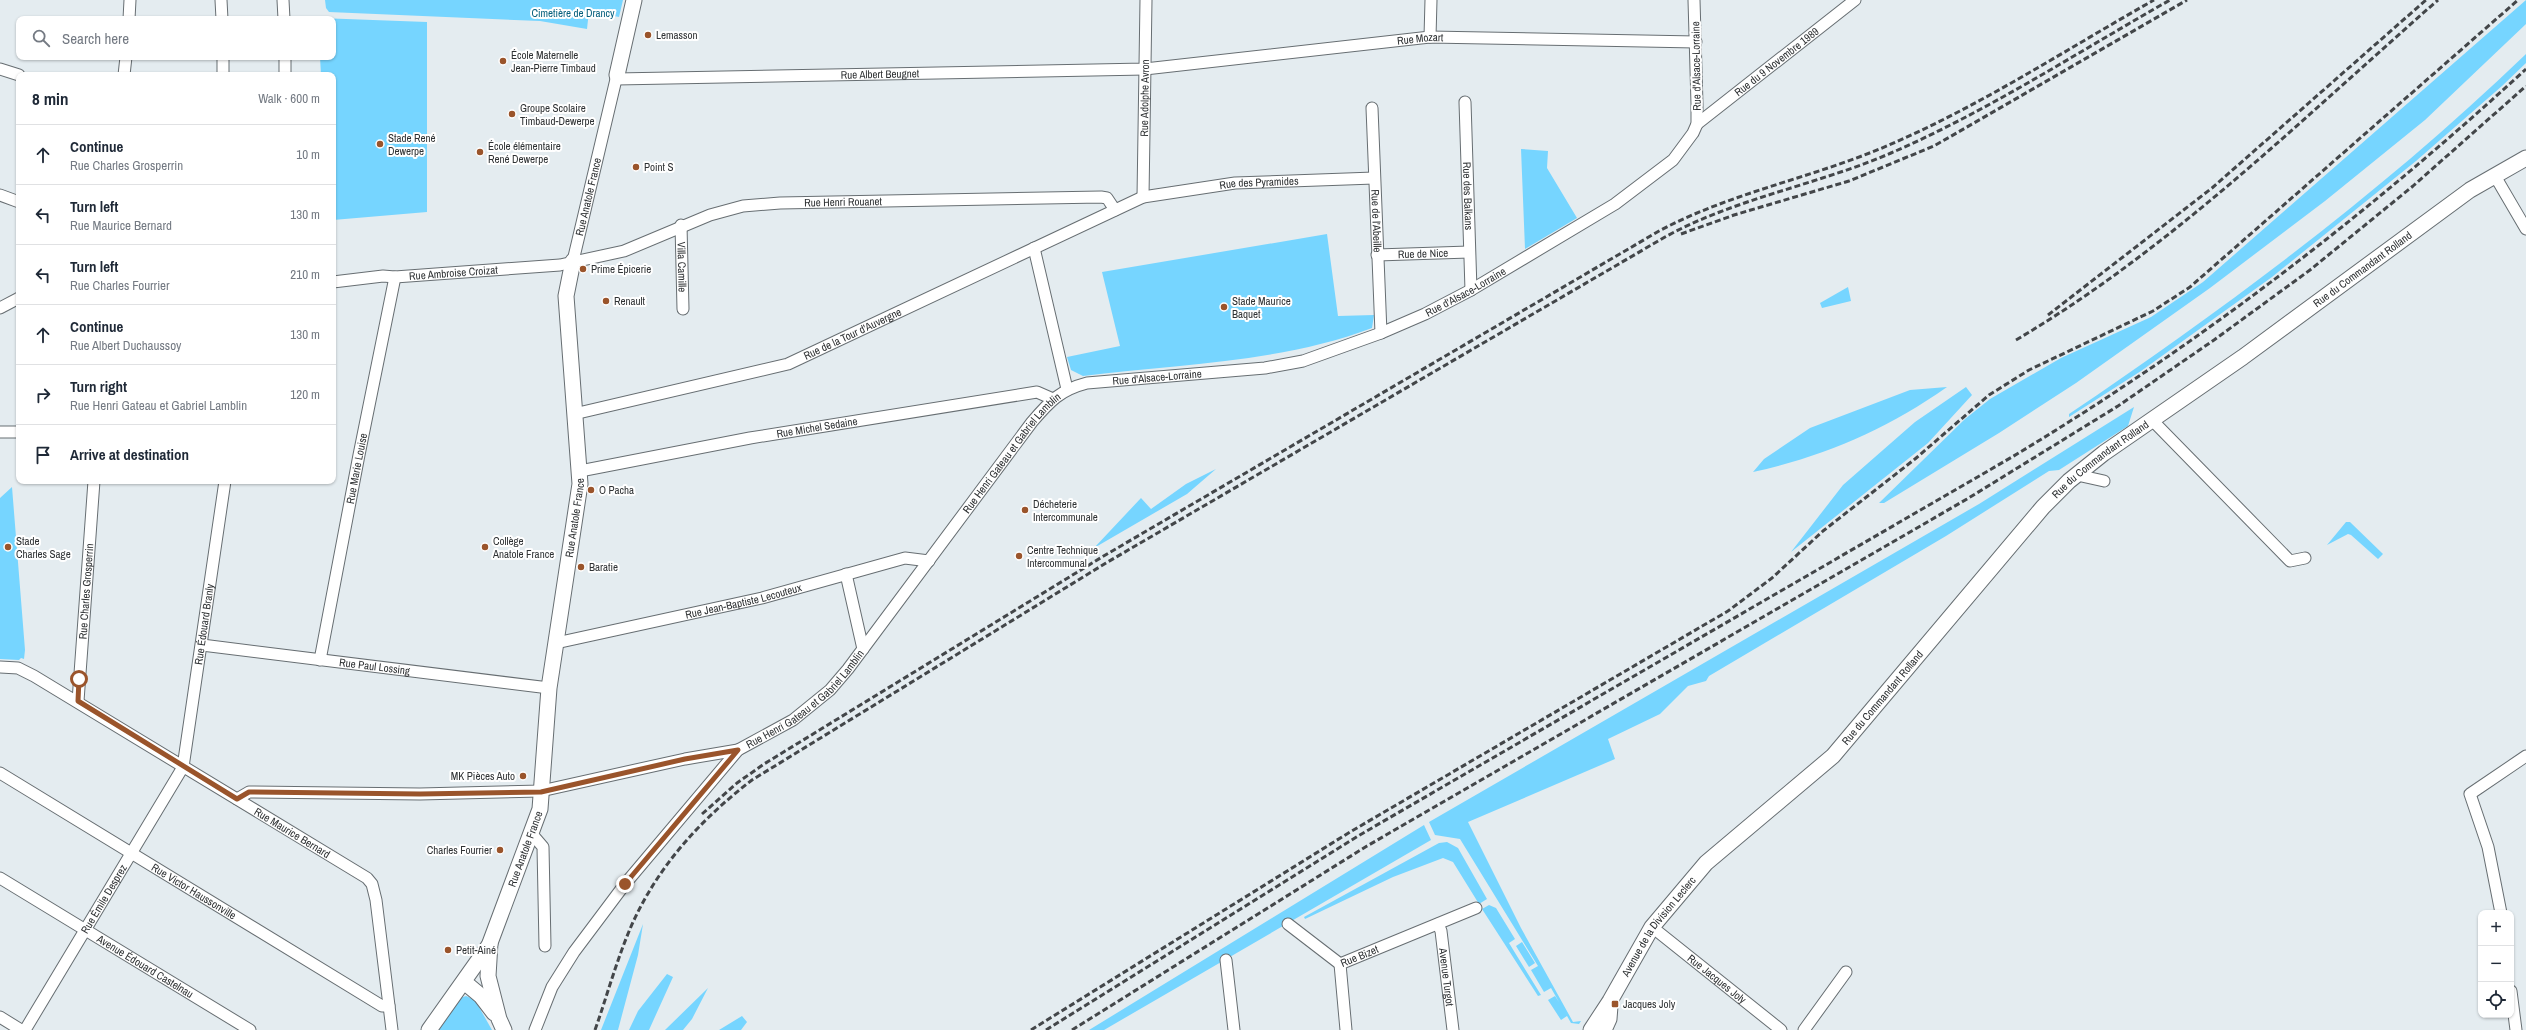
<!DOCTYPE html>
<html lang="en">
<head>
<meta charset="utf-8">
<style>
  body { margin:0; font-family:"Archivo Narrow",sans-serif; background:#f2f2f3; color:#1f2937 }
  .controls { position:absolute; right:12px; bottom:12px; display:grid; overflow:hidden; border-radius:8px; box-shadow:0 1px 3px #0004 }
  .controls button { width:36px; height:36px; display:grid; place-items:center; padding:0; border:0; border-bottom:1px solid #e0e1e3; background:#fff; color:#1f2937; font:20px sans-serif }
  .stop { position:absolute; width:12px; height:12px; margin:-9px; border:3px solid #9a542b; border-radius:50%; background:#fff }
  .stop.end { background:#9a542b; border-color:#fff; box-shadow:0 1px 4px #0008 }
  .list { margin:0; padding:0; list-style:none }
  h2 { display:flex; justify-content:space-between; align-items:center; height:52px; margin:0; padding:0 16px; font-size:17px }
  h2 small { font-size:13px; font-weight:400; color:#747a83 }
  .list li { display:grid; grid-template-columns:26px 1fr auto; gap:12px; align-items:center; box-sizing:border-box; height:60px; padding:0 16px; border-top:1px solid #e0e1e3 }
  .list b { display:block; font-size:15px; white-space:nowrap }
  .list p { margin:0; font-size:13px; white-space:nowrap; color:#747a83 }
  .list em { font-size:13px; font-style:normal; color:#747a83 }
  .icon { flex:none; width:22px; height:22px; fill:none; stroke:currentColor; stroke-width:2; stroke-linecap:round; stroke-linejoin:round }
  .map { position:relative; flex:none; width:2526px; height:1030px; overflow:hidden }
  .search { position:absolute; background:#fff; box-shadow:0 1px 3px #0004; left:16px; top:16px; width:320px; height:44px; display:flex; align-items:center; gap:10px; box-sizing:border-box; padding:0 14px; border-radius:8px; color:#747a83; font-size:15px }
  .panel { position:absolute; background:#fff; box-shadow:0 1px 3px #0004; left:16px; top:72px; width:320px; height:412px; border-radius:8px }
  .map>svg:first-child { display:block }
  .green { fill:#76d5ff }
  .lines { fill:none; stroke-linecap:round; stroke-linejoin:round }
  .street-casing { stroke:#676e72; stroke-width:13 }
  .secondary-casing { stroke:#676e72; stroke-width:17 }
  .street { stroke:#fff; stroke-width:11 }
  .secondary { stroke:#fff; stroke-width:15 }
  .rail { stroke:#434649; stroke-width:3; stroke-dasharray:6 3; stroke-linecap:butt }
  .route { stroke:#9a542b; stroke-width:5 }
  .poi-dot { fill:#9a542b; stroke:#fff; stroke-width:1.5 }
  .labels { text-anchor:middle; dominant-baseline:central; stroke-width:4; stroke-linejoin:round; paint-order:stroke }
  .park-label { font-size:11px; fill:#055f7d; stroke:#fff }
  .poi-label { font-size:11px; fill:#2f3234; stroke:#fff; text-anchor:start }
  .street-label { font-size:11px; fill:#2f3234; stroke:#fff }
</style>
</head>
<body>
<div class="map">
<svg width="2526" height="1030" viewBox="0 0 2526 1030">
  <rect width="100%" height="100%" fill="#e4ecf0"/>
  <!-- green -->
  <path class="green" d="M 325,0 L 623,0 L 619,17 L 589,11 L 587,29 L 540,21 L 329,12 L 326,8 Z
    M 2526,0 L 2526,24 L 2425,120 L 2325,201 L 2210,288 L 2076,383 L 1999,433 L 1884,503 L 1879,503 L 1965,419 L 1990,399 L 2061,358 L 2151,317 L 2203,282 Z
    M 319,18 L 427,22 L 427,212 L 333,220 L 333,75 L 321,75 L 320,57 L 333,57 L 333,19 Z
    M 2526,54 L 2526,63 L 2502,86 L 2416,161 L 2272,277 L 2141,371 L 2069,417 L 2069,414 C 2230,305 2386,189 2526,54 Z
    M 1521,149 L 1548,151 L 1547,168 L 1577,218 L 1525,249 Z
    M 1327,234 L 1338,316 L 1374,315 L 1372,328 C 1279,363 1180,364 1083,376 L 1071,370 L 1067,357 L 1120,346 L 1102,272 Z
    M 1848,287 L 1851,301 L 1822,308 L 1820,303 Z
    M 1947,387 C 1886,430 1825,456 1753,472 L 1764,459 L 1810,428 L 1910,390 Z
    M 1966,387 L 1972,395 L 1928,443 L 1791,552 L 1843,485 L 1915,422 Z
    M 2134,407 L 2128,426 L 2059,470 L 2049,471 L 1946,536 L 1709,676 L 1706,681 L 1688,686 L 1660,714 L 1608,739 L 1615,759 L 1468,822 L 1521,928 L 1573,1022 L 1581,1021 L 1579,1024 L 1571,1023 L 1567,1016 L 1561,1020 L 1548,1000 L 1555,996 L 1559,1002 L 1551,988 L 1544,992 L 1531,970 L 1538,966 L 1460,839 L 1435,835 L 1429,822 L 1979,504 Z
    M 1216,469 L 1187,494 L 1094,548 L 1141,498 L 1151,509 L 1186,484 Z
    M 12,487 L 25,650 L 24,659 L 21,658 L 19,660 L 0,659 L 0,498 Z
    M 2346,522 L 2350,522 L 2383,554 L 2378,559 L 2351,535 L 2348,534 L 2327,545 Z
    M 1424,825 L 1431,840 L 1104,1030 L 1089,1030 Z
    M 1447,842 L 1458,848 L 1487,899 L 1479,904 L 1453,862 L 1443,858 L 1393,877 L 1305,919 L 1304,917 L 1439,843 Z
    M 1489,905 L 1496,908 L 1515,939 L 1509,943 L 1541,995 L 1538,996 L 1482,909 Z
    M 643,924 L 638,955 L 618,1030 L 601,1030 Z
    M 1522,942 L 1535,963 L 1529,967 L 1516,946 Z
    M 667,974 L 673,977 L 649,1030 L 629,1030 L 638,1011 Z
    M 708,988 L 692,1019 L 683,1030 L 665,1030 Z
    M 466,996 L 475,1000 L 492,1030 L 438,1030 L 460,998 Z
    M 742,1016 L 747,1022 L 741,1030 L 719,1030 Z"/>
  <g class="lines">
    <defs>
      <g id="street">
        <path d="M 221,0 L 222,19"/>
        <path d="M 283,0 L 284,19"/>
        <path d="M 129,19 L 130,0"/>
        <path d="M 1430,37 L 1431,0"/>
        <path d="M 223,57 L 223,75"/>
        <path d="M 285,57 L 285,75"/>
        <path d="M 0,69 L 19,75"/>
        <path d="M 124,75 L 126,57"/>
        <path id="s1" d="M 616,79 L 1145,69 L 1430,37 L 1696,42"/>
        <path id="s2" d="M 1465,102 L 1471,290"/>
        <path id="s3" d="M 1372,108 L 1381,333"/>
        <path id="s4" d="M 1697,124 L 1855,0"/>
        <path d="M 2495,176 L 2526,229"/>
        <path d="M 0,195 L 19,202"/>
        <path id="s5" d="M 1143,197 L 1146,0"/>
        <path id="s6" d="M 681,225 L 683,309"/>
        <path d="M 1034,248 L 1067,389"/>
        <path id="s7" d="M 1377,255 L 1469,252"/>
        <path id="s8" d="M 573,261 L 617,75"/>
        <path id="s9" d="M 333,282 L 383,276 L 395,277 L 560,265 L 624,251 L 710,215 L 743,206 L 780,203 L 1101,197 L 1107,198 L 1115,210"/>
        <path d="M 0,308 L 19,298"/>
        <path id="s10" d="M 574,414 L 788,364 L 1143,197 L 1235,183 L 1374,178"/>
        <path d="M 2152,420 L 2290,561 L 2305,558"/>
        <path d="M 0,432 L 19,432"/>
        <path id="s11" d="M 580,471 L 750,438 L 1037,392 L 1053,399"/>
        <path d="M 2077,475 L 2104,481"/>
        <path d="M 846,574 L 863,649"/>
        <path id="s12" d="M 556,643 L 762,598 L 905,558 L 929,561"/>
        <path id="s13" d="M 202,645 L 549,688"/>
        <path id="s14" d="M 320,660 L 359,455 L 395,277"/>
        <path id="s15" d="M 0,667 L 18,668 L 34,676 L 367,878 L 372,884 L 376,900 L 392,1030"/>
        <path id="s16" d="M 78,701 L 94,481"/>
        <path id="s17" d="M 0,773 L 382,1006 L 389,1006"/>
        <path d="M 237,799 L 249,792 L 420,794 L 541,791 L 685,759 L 738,750"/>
        <path d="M 531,833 L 543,847 L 545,946"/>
        <path id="s18" d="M 0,878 L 250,1030"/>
        <path d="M 2501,913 L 2488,847 L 2470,794 L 2526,756"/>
        <path d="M 1288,924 L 1340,964"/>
        <path id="s19" d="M 1438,924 L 1441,931 L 1453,1030"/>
        <path id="s20" d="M 1652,927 L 1781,1030"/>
        <path d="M 1226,960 L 1234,1030"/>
        <path id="s21" d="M 1340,964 L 1476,908"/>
        <path d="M 1340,964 L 1346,1030"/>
        <path d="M 2511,991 L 2516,1030"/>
        <path d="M 0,1017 L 21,1030"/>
        <path id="s22" d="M 25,1030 L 183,767 L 225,481"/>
        <path id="s23" d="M 535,1030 L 552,987 L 574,952 L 625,884 L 738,750 L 793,720 L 830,690 L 848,669 L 1032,422 C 1050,401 1060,390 1087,383 L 1265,368 L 1303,361 L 1381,333 L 1425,314 L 1471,290 L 1615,204 L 1673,160 L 1693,133 L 1697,124 L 1697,104 L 1694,0"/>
        <path d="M 1804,1030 L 1846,972"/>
      </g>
      <g id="secondary">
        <path d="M 617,75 L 634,0"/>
        <path d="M 469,986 L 481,996 L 494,1013"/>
        <path d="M 429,1030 L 490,944"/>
        <path id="s24" d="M 504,1030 L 499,1019 L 488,976 L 490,943 L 540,809 L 549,688 L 580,484 L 566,296 L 573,261"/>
        <path id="s25" d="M 1591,1030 L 1610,1001 L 1652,927 L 1706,863 L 1833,756 L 2043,507 L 2069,481 L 2104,453 L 2243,357 L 2470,190 L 2526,158"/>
        <path d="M 1604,1030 L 1609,1019 L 1610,1006"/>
      </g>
    </defs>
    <!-- street casing -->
    <use href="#street" class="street-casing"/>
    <!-- secondary casing -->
    <use href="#secondary" class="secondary-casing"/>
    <!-- street -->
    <use href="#street" class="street"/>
    <!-- secondary -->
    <use href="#secondary" class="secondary"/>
    <!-- rail -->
    <path class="rail" d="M 1681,234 L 1734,215 L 1849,181 L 1934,146 L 2187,0
      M 2048,315 L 2212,188 L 2426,0
      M 2016,340 C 2172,248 2303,118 2438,0
      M 702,814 L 737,783 L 764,764 L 1102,557 L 1659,231 C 1732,192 1813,178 1889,145 C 1980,106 2067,49 2154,0
      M 595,1030 C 607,996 616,962 630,929 C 656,868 700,820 752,780 L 1106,563 L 1665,237 C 1736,198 1817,185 1891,153 C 1988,111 2078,52 2170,0
      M 1031,1030 L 1350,832 L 1728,611 L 1772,578 L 1823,531 L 1915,459 L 1989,395 L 2029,370 L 2153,311 L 2190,287 L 2518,0
      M 1046,1030 L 1358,836 L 2012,457 C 2197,346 2367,215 2526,69
      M 1072,1030 L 1367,846 L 1967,499 L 2118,406 L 2214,340 L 2310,270 L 2413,186 L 2526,86"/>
  </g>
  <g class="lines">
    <!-- route -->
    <path class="route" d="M 79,679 L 78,701 L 237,799 L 249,792 L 420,794 L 541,792 L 685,759 L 738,750 L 625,884"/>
  </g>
  <!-- markers -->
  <g class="poi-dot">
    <circle cx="648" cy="35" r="4"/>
    <circle cx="503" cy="61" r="4"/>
    <circle cx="512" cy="114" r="4"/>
    <circle cx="380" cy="144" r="4"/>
    <circle cx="480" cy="152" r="4"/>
    <circle cx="636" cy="167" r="4"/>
    <circle cx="583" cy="269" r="4"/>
    <circle cx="606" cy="301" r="4"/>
    <circle cx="1224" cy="307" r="4"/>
    <circle cx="591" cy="490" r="4"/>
    <circle cx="1025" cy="510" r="4"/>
    <circle cx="8" cy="547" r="4"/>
    <circle cx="485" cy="547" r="4"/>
    <circle cx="1019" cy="556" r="4"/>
    <circle cx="581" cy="567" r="4"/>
    <circle cx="523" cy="776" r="4"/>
    <circle cx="500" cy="850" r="4"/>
    <circle cx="448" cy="950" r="4"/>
    <rect x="1611" y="1000" width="8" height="8" rx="2"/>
  </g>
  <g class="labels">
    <!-- park labels -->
    <g class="park-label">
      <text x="573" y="13">Cimetière de Drancy</text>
    </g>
    <!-- poi labels -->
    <g class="poi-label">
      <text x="656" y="35">Lemasson</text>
      <text x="511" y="55">École Maternelle<tspan x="511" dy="13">Jean-Pierre Timbaud</tspan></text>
      <text x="520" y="108">Groupe Scolaire<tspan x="520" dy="13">Timbaud-Dewerpe</tspan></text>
      <text x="388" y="138">Stade René<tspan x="388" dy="13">Dewerpe</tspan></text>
      <text x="488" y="146">École élémentaire<tspan x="488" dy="13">René Dewerpe</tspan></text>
      <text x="644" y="167">Point S</text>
      <text x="591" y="269">Prime Épicerie</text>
      <text x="614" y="301">Renault</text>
      <text x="1232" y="301">Stade Maurice<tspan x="1232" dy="13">Baquet</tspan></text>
      <text x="599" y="490">O Pacha</text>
      <text x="1033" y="504">Décheterie<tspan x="1033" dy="13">Intercommunale</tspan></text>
      <text x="16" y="541">Stade<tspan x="16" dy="13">Charles Sage</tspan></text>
      <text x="493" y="541">Collège<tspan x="493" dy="13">Anatole France</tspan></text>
      <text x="1027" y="550">Centre Technique<tspan x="1027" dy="13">Intercommunal</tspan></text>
      <text x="589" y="567">Baratie</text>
      <text x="515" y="776" text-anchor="end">MK Pièces Auto</text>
      <text x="492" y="850" text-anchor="end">Charles Fourrier</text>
      <text x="456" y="950">Petit-Ainé</text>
      <text x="1623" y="1004">Jacques Joly</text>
    </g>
    <!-- street labels -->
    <g class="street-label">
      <text stroke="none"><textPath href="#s1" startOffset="806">Rue Mozart</textPath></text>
      <text stroke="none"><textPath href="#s4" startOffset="101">Rue du 9 Novembre 1989</textPath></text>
      <text transform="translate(1696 66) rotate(-91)">Rue d'Alsace-Lorraine</text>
      <text stroke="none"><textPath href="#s1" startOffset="264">Rue Albert Beugnet</textPath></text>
      <text stroke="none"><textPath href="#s5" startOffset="99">Rue Adolphe Avron</textPath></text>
      <text stroke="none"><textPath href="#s10" startOffset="729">Rue des Pyramides</textPath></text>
      <text stroke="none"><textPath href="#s2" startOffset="94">Rue des Balkans</textPath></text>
      <text stroke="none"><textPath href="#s8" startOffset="66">Rue Anatole France</textPath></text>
      <text stroke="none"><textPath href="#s9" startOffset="521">Rue Henri Rouanet</textPath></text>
      <text stroke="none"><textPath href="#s3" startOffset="113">Rue de l'Abeille</textPath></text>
      <text stroke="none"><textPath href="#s7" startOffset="46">Rue de Nice</textPath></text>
      <text stroke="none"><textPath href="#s6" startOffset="42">Villa Camille</textPath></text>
      <text stroke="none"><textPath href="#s25" startOffset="1094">Rue du Commandant Rolland</textPath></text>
      <text stroke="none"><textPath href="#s9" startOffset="121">Rue Ambroise Croizat</textPath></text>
      <text stroke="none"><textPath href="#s23" startOffset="1257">Rue d'Alsace-Lorraine</textPath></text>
      <text stroke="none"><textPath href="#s10" startOffset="291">Rue de la Tour d'Auvergne</textPath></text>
      <text stroke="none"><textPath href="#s23" startOffset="933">Rue d'Alsace-Lorraine</textPath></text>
      <text stroke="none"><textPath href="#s11" startOffset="241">Rue Michel Sedaine</textPath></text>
      <text stroke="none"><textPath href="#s23" startOffset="757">Rue Henri Gateau et Gabriel Lamblin</textPath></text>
      <text stroke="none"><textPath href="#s25" startOffset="770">Rue du Commandant Rolland</textPath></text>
      <text stroke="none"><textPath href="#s14" startOffset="195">Rue Marie Louise</textPath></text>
      <text stroke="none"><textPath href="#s24" startOffset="526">Rue Anatole France</textPath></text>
      <text stroke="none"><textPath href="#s16" startOffset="110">Rue Charles Grosperrin</textPath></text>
      <text stroke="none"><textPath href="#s12" startOffset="192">Rue Jean-Baptiste Lecouteux</textPath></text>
      <text stroke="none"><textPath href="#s22" startOffset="451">Rue Édouard Branly</textPath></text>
      <text stroke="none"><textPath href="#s13" startOffset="174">Rue Paul Lossing</textPath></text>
      <text stroke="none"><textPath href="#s23" startOffset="433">Rue Henri Gateau et Gabriel Lamblin</textPath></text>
      <text stroke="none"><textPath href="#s25" startOffset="446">Rue du Commandant Rolland</textPath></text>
      <text stroke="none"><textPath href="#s15" startOffset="338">Rue Maurice Bernard</textPath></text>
      <text stroke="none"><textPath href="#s24" startOffset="190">Rue Anatole France</textPath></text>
      <text stroke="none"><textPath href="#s17" startOffset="227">Rue Victor Haussonville</textPath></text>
      <text stroke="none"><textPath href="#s22" startOffset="153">Rue Émile Desprez</textPath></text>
      <text stroke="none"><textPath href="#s25" startOffset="124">Avenue de la Division Leclerc</textPath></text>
      <text stroke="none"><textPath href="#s21" startOffset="21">Rue Bizet</textPath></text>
      <text stroke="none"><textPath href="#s18" startOffset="170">Avenue Édouard Castelnau</textPath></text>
      <text stroke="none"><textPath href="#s19" startOffset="54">Avenue Turgot</textPath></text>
      <text stroke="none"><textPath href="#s20" startOffset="83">Rue Jacques Joly</textPath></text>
    </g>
  </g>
</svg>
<div class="controls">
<button>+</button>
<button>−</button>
<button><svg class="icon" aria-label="locate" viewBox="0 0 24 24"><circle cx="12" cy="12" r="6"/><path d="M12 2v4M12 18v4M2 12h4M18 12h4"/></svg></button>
</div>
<div class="stop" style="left:79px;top:679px"></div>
<div class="stop end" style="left:625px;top:884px"></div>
<div class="search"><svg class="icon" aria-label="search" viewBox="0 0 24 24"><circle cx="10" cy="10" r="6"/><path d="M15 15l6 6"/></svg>Search here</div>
<section class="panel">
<h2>8 min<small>Walk · 600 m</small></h2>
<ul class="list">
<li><svg class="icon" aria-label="ahead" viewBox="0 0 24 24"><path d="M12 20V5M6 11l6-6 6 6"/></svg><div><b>Continue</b><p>Rue Charles Grosperrin</p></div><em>10 m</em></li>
<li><svg class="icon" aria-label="left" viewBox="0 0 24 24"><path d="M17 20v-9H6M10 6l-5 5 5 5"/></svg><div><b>Turn left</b><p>Rue Maurice Bernard</p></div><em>130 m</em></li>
<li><svg class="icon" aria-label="left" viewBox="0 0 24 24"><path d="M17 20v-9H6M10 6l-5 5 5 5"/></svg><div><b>Turn left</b><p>Rue Charles Fourrier</p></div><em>210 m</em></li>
<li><svg class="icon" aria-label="ahead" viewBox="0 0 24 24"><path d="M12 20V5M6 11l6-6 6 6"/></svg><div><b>Continue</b><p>Rue Albert Duchaussoy</p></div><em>130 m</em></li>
<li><svg class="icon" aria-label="right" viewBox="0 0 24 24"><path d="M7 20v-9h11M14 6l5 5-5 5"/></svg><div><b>Turn right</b><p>Rue Henri Gateau et Gabriel Lamblin</p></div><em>120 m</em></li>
<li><svg class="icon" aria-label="arrive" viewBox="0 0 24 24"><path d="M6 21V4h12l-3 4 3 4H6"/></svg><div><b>Arrive at destination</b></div></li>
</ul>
</section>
</div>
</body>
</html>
